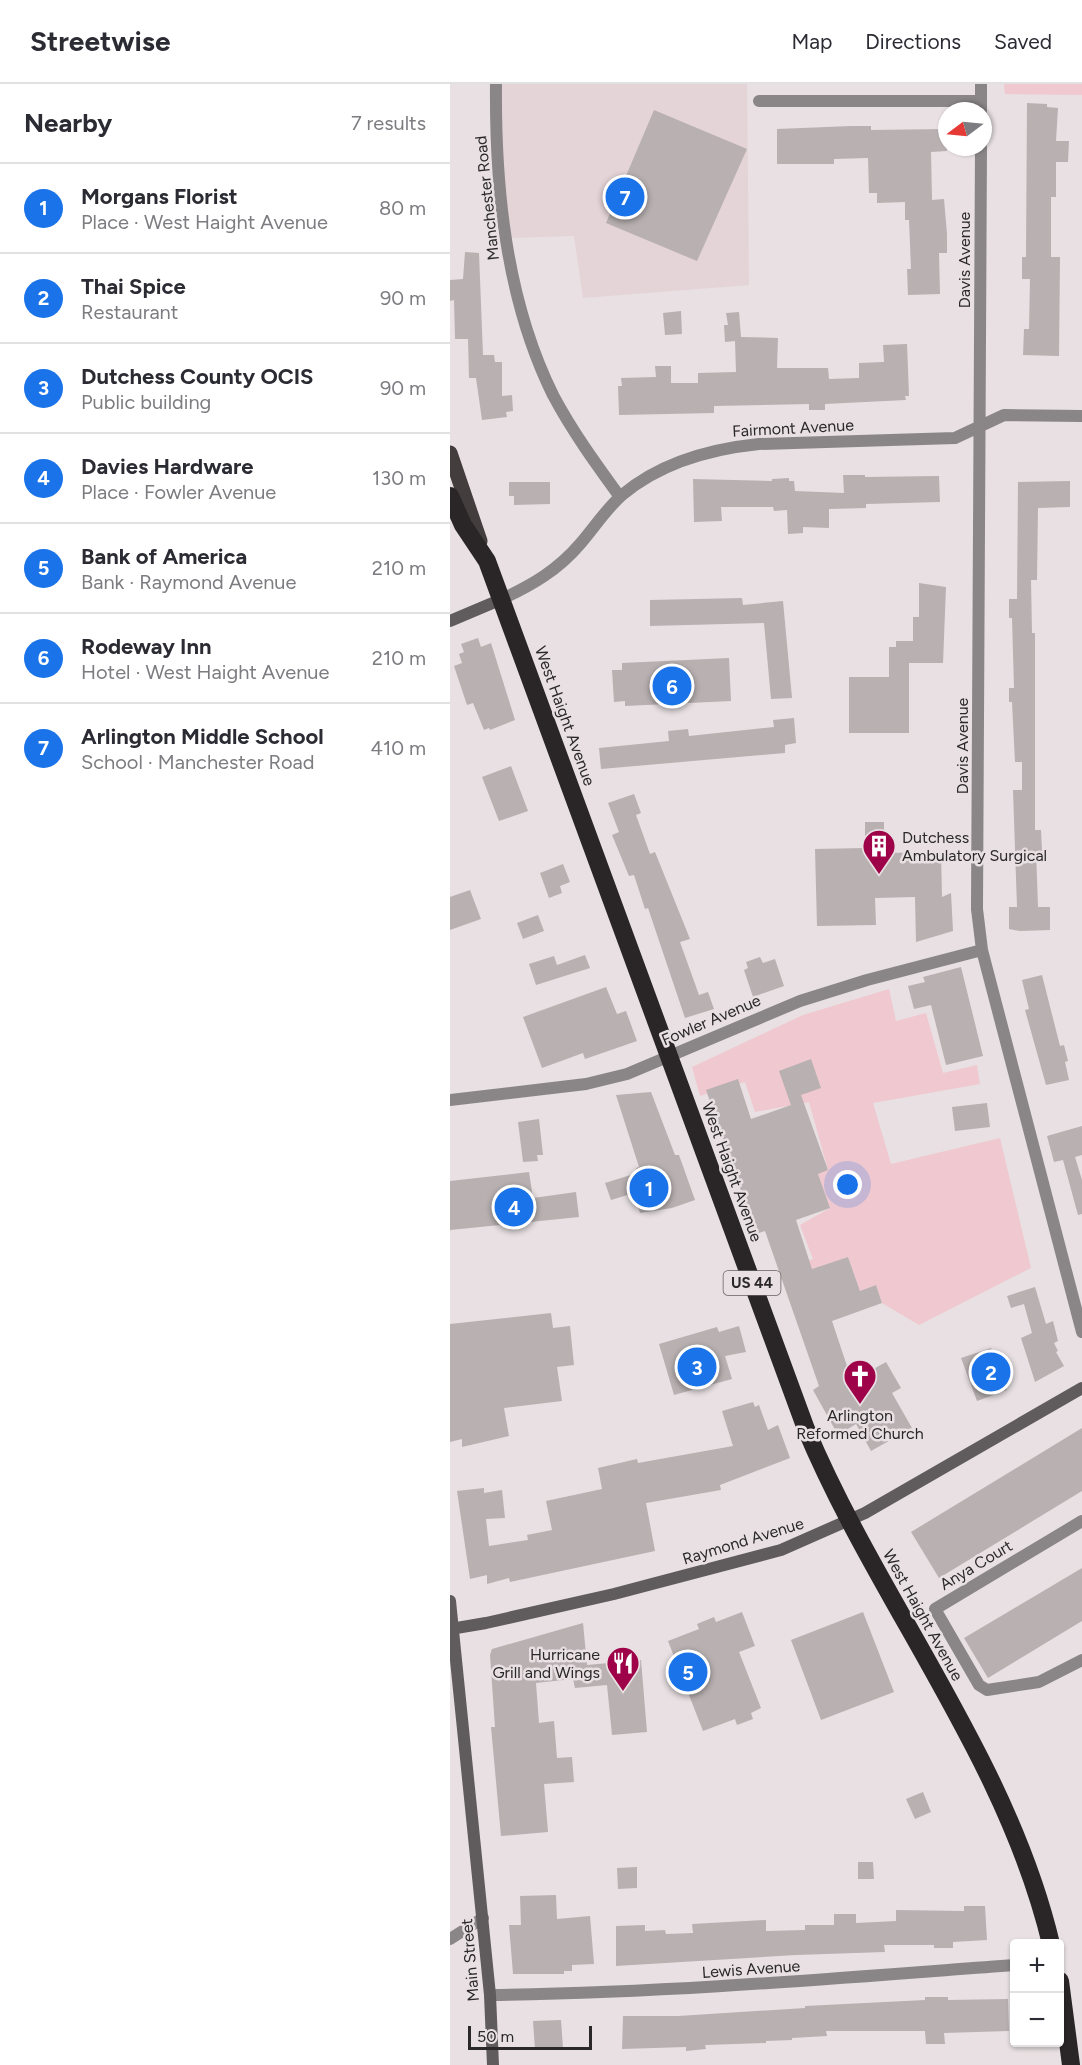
<!DOCTYPE html>
<html lang="en">
<head>
<meta charset="utf-8">
<style>
  body { margin:0; font-family:Figtree,sans-serif; background:#f7f7f7; color:#2b2b33 }
  .controls { position:absolute; right:18px; bottom:18px; display:grid; overflow:hidden; border-radius:6px; box-shadow:0 2px 4px #0004 }
  .controls button { width:54px; height:54px; display:grid; place-items:center; padding:0; border:0; border-bottom:2px solid #e1e1e2; background:#fff; color:#2b2b33; font:30px sans-serif }
  .compass { position:absolute; left:488px; top:18px; width:54px; height:54px; border-radius:50%; background:#fff; box-shadow:0 2px 4px #0004; rotate:254deg }
  .scale { position:absolute; left:18px; bottom:15px; width:124px; box-sizing:border-box; padding-left:6px; border:3px solid #2b2829; border-top:0; font-size:16px; line-height:21px; white-space:nowrap; color:#2b2829; -webkit-text-stroke:4px #e8e0e2; paint-order:stroke }
  .you { position:absolute; left:398px; top:1101px; width:21px; height:21px; margin:-15px; border:4px solid #fff; border-radius:50%; background:#1a73e8; box-shadow:0 0 0 9px #1a73e833 }
  .badge { display:grid; place-items:center; width:39px; height:39px; border-radius:50%; background:#1a73e8; color:#fff; font-size:20px; font-weight:700 }
  .pin { position:absolute; translate:-50% -50%; border:3px solid #fff; box-shadow:0 2px 6px #0006 }
  .list { margin:0; padding:0; list-style:none }
  h2 { display:flex; justify-content:space-between; align-items:center; height:78px; margin:0; padding:0 24px; font-size:26px }
  h2 small { font-size:20px; font-weight:400; color:#7c7c81 }
  .list li { display:grid; grid-template-columns:39px 1fr auto; gap:18px; align-items:center; box-sizing:border-box; height:90px; padding:0 24px; border-top:2px solid #e1e1e2 }
  .list b { display:block; font-size:22px; white-space:nowrap }
  .list p { margin:0; font-size:20px; white-space:nowrap; color:#7c7c81 }
  .list em { font-size:20px; font-style:normal; color:#7c7c81 }
  .map { position:relative; flex:none; width:632px; height:1981px; overflow:hidden }
  header { display:flex; align-items:center; gap:36px; box-sizing:border-box; height:84px; padding:0 30px; background:#fff; border-bottom:2px solid #e1e1e2 }
  header strong { font-size:28px }
  nav { display:flex; gap:33px; margin-inline-start:auto; font-size:21px }
  main { display:flex }
  aside { flex:1; background:#fff }
  .map>svg:first-child { display:block }
  .built { fill:#e4d3d7 }
  .green { fill:#f0c8d0 }
  .building { fill:#b8b0b1 }
  .lines { fill:none; stroke-linecap:round; stroke-linejoin:round }
  .street { stroke:#8a8687; stroke-width:12 }
  .secondary { stroke:#605b5c; stroke-width:12 }
  .primary { stroke:#433d3e; stroke-width:15 }
  .highway { stroke:#2a2526; stroke-width:18 }
  .labels { text-anchor:middle; dominant-baseline:central; stroke-width:5; stroke-linejoin:round; paint-order:stroke }
  .shield { fill:#e8e0e2; stroke:#645f60; stroke-width:1.5 }
  .shield-label { font-size:15px; font-weight:bold; fill:#2b2829 }
  .street-label { font-size:16px; fill:#2b2829; stroke:#e8e0e2 }
  .poi-label { font-size:16px; fill:#2b2829; stroke:#e8e0e2; text-anchor:start }
</style>
</head>
<body>
<header>
<strong>Streetwise</strong>
<nav><a>Map</a><a>Directions</a><a>Saved</a></nav>
</header>
<main>
<aside>
<h2>Nearby<small>7 results</small></h2>
<ul class="list">
<li><span class="badge">1</span><div><b>Morgans Florist</b><p>Place · West Haight Avenue</p></div><em>80 m</em></li>
<li><span class="badge">2</span><div><b>Thai Spice</b><p>Restaurant</p></div><em>90 m</em></li>
<li><span class="badge">3</span><div><b>Dutchess County OCIS</b><p>Public building</p></div><em>90 m</em></li>
<li><span class="badge">4</span><div><b>Davies Hardware</b><p>Place · Fowler Avenue</p></div><em>130 m</em></li>
<li><span class="badge">5</span><div><b>Bank of America</b><p>Bank · Raymond Avenue</p></div><em>210 m</em></li>
<li><span class="badge">6</span><div><b>Rodeway Inn</b><p>Hotel · West Haight Avenue</p></div><em>210 m</em></li>
<li><span class="badge">7</span><div><b>Arlington Middle School</b><p>School · Manchester Road</p></div><em>410 m</em></li>
</ul>
</aside>
<div class="map">
<svg width="632" height="1981" viewBox="0 0 632 1981">
  <rect width="100%" height="100%" fill="#e8e0e2"/>
  <!-- built -->
  <path class="built" d="M 46,0 L 297,0 L 299,201 L 133,214 L 124,152 L 56,154 Z"/>
  <!-- green -->
  <path class="green" d="M 554,0 L 632,0 L 632,11 L 555,10 Z
    M 439,905 L 446,937 L 476,929 L 493,989 L 527,981 L 530,1000 L 423,1019 L 441,1080 L 550,1054 L 581,1184 L 469,1241 L 432,1219 L 426,1201 L 410,1207 L 398,1173 L 331,1196 L 326,1188 L 363,1175 L 350,1141 L 380,1124 L 368,1090 L 378,1086 L 359,1018 L 305,1028 L 295,998 L 250,1012 L 242,983 L 353,931 Z"/>
  <!-- building -->
  <path class="building" d="M 577,19 L 597,20 L 597,23 L 608,24 L 606,57 L 619,57 L 618,78 L 606,78 L 606,113 L 601,113 L 601,173 L 610,173 L 609,272 L 573,271 L 574,245 L 579,245 L 580,195 L 572,195 L 572,173 L 576,173 Z
    M 204,26 L 297,65 L 247,177 L 156,139 Z
    M 401,42 L 421,42 L 421,46 L 496,45 L 497,67 L 481,68 L 482,116 L 494,115 L 497,150 L 497,169 L 489,169 L 490,210 L 458,211 L 457,185 L 461,185 L 459,136 L 455,136 L 455,118 L 427,119 L 427,109 L 419,109 L 418,74 L 384,75 L 384,80 L 327,80 L 327,45 Z
    M 15,168 L 29,169 L 33,271 L 44,271 L 45,278 L 52,278 L 52,312 L 62,311 L 63,327 L 56,328 L 57,333 L 32,336 L 26,294 L 19,294 L 18,255 L 5,255 L 4,216 L 0,217 L 0,196 L 13,195 Z
    M 231,227 L 232,250 L 215,251 L 213,229 Z
    M 289,228 L 291,253 L 328,254 L 327,284 L 378,284 L 379,295 L 409,294 L 409,279 L 434,278 L 433,261 L 457,260 L 459,312 L 455,312 L 456,316 L 375,320 L 375,326 L 359,326 L 359,320 L 264,322 L 264,329 L 169,331 L 168,302 L 172,302 L 171,294 L 206,293 L 205,282 L 221,282 L 221,299 L 248,299 L 248,289 L 286,288 L 285,257 L 275,258 L 274,241 L 278,241 L 276,229 Z
    M 393,391 L 415,391 L 415,393 L 489,392 L 490,418 L 416,420 L 416,424 L 379,425 L 379,444 L 353,443 L 353,449 L 338,450 L 337,426 L 324,427 L 323,423 L 271,423 L 272,437 L 244,438 L 243,395 L 322,397 L 322,395 L 339,394 L 339,397 L 344,397 L 345,407 L 394,409 Z
    M 620,397 L 620,423 L 588,424 L 587,496 L 581,496 L 582,549 L 585,549 L 585,746 L 591,746 L 592,767 L 586,767 L 588,823 L 600,823 L 600,846 L 570,847 L 559,845 L 559,823 L 567,823 L 563,706 L 572,706 L 572,678 L 565,678 L 562,618 L 559,618 L 559,604 L 564,604 L 562,534 L 559,534 L 559,515 L 567,515 L 568,398 Z
    M 59,398 L 100,398 L 100,420 L 64,421 L 64,412 L 59,412 Z
    M 469,499 L 496,503 L 493,579 L 459,579 L 459,649 L 399,649 L 399,593 L 439,593 L 439,563 L 446,563 L 446,557 L 463,557 L 463,533 L 469,533 Z
    M 292,514 L 293,521 L 333,517 L 342,614 L 321,615 L 314,539 L 200,542 L 200,516 Z
    M 28,554 L 31,563 L 41,559 L 65,636 L 40,646 L 39,644 L 34,646 L 23,619 L 17,621 L 4,582 L 12,579 L 9,570 L 14,568 L 11,560 Z
    M 279,574 L 281,617 L 175,622 L 175,617 L 164,618 L 162,586 L 172,586 L 172,579 Z
    M 344,634 L 346,659 L 335,661 L 335,669 L 151,685 L 149,664 L 219,657 L 218,647 L 238,645 L 239,652 L 324,643 L 323,636 Z
    M 61,682 L 78,727 L 49,737 L 32,693 Z
    M 184,710 L 191,729 L 186,731 L 200,770 L 205,768 L 240,855 L 230,858 L 249,911 L 258,908 L 264,925 L 235,934 L 198,824 L 195,825 L 184,791 L 179,792 L 162,751 L 169,748 L 158,719 Z
    M 415,738 L 434,738 L 434,769 L 491,768 L 492,813 L 501,809 L 503,847 L 466,858 L 465,813 L 425,814 L 426,841 L 367,842 L 365,765 L 415,764 Z
    M 113,780 L 120,798 L 110,802 L 112,809 L 99,814 L 90,789 Z
    M 20,806 L 31,835 L 0,846 L 0,813 Z
    M 88,831 L 94,847 L 73,855 L 67,839 Z
    M 135,871 L 140,884 L 86,901 L 79,880 L 104,872 L 107,881 Z
    M 310,873 L 313,879 L 325,875 L 334,902 L 303,913 L 294,886 L 298,884 L 296,878 Z
    M 511,883 L 533,972 L 496,981 L 481,921 L 464,925 L 458,902 L 475,898 L 473,893 Z
    M 592,891 L 610,962 L 614,961 L 618,977 L 615,978 L 619,996 L 596,1001 L 575,926 L 579,925 L 572,896 Z
    M 156,903 L 167,930 L 176,927 L 187,957 L 135,975 L 133,969 L 92,984 L 73,933 Z
    M 361,975 L 371,1004 L 351,1011 L 378,1086 L 368,1090 L 380,1124 L 346,1136 L 362,1185 L 398,1173 L 410,1207 L 426,1201 L 432,1219 L 382,1237 L 402,1297 L 436,1278 L 451,1304 L 442,1309 L 462,1344 L 421,1367 L 406,1340 L 388,1351 L 363,1306 L 369,1302 L 315,1147 L 306,1150 L 256,1006 L 288,995 L 301,1035 L 341,1021 L 329,987 Z
    M 201,1008 L 225,1071 L 229,1071 L 245,1116 L 222,1124 L 190,1129 L 184,1109 L 161,1116 L 155,1099 L 187,1089 L 186,1084 L 189,1083 L 166,1011 Z
    M 537,1019 L 540,1043 L 505,1047 L 502,1023 Z
    M 89,1035 L 93,1071 L 87,1071 L 88,1077 L 73,1078 L 68,1038 Z
    M 632,1042 L 632,1071 L 625,1073 L 632,1096 L 632,1130 L 628,1131 L 613,1076 L 604,1078 L 597,1052 Z
    M 79,1088 L 83,1114 L 126,1108 L 129,1133 L 0,1146 L 0,1097 Z
    M 585,1203 L 596,1240 L 603,1237 L 608,1257 L 604,1259 L 608,1267 L 606,1268 L 614,1282 L 585,1298 L 571,1254 L 582,1249 L 574,1220 L 561,1224 L 557,1212 Z
    M 101,1229 L 103,1244 L 120,1242 L 124,1281 L 107,1283 L 112,1317 L 54,1324 L 59,1352 L 12,1363 L 12,1355 L 0,1358 L 0,1240 Z
    M 289,1242 L 296,1268 L 275,1272 L 282,1295 L 224,1311 L 209,1260 L 267,1243 L 269,1248 Z
    M 541,1264 L 557,1306 L 527,1317 L 511,1274 Z
    M 303,1318 L 305,1323 L 309,1321 L 318,1346 L 328,1341 L 340,1374 L 270,1401 L 271,1406 L 196,1419 L 205,1467 L 60,1498 L 59,1494 L 37,1500 L 37,1491 L 20,1495 L 7,1407 L 34,1404 L 34,1409 L 52,1406 L 55,1434 L 36,1435 L 39,1462 L 78,1456 L 77,1451 L 102,1446 L 96,1417 L 152,1405 L 148,1384 L 187,1375 L 188,1379 L 283,1362 L 272,1327 Z
    M 632,1344 L 632,1407 L 489,1494 L 461,1448 Z
    M 632,1484 L 632,1537 L 538,1594 L 514,1554 Z
    M 292,1528 L 305,1562 L 289,1568 L 311,1624 L 301,1629 L 303,1635 L 287,1641 L 285,1635 L 253,1647 L 218,1557 L 249,1545 L 247,1540 L 264,1533 L 266,1538 Z
    M 413,1528 L 444,1608 L 371,1636 L 341,1556 Z
    M 133,1539 L 137,1581 L 191,1576 L 197,1648 L 162,1651 L 157,1601 L 125,1604 L 123,1595 L 86,1599 L 89,1639 L 104,1637 L 107,1674 L 122,1673 L 124,1698 L 94,1700 L 98,1748 L 51,1752 L 41,1643 L 45,1643 L 40,1571 L 42,1565 Z
    M 473,1708 L 481,1728 L 465,1735 L 456,1715 Z
    M 408,1778 L 423,1778 L 424,1795 L 408,1795 Z
    M 187,1783 L 187,1804 L 168,1805 L 167,1784 Z
    M 106,1811 L 107,1835 L 140,1832 L 144,1880 L 122,1881 L 122,1887 L 114,1887 L 114,1890 L 63,1890 L 59,1841 L 71,1841 L 70,1812 Z
    M 514,1822 L 535,1822 L 537,1856 L 503,1858 L 503,1864 L 484,1864 L 484,1861 L 434,1861 L 435,1868 L 346,1871 L 166,1882 L 166,1842 L 195,1841 L 195,1847 L 215,1846 L 216,1850 L 243,1849 L 242,1840 L 316,1836 L 316,1847 L 355,1846 L 355,1841 L 384,1841 L 384,1830 L 406,1830 L 406,1839 L 446,1837 L 446,1826 L 514,1827 Z
    M 475,1913 L 498,1913 L 498,1916 L 558,1915 L 559,1947 L 494,1949 L 495,1960 L 476,1960 L 475,1947 L 376,1947 L 377,1952 L 342,1954 L 342,1956 L 316,1957 L 316,1959 L 255,1961 L 256,1965 L 236,1967 L 236,1963 L 172,1965 L 173,1932 L 228,1932 L 355,1924 L 355,1922 L 475,1916 Z
    M 111,1936 L 113,1964 L 85,1965 L 83,1937 Z"/>
  <g class="lines">
    <!-- street -->
    <path class="street" d="M 46,0 C 45,104 56,216 103,311 C 122,347 146,380 170,413
      M 309,17 L 531,17
      M 531,27 L 531,0
      M 531,63 L 527,825 L 532,866 L 632,1248
      M 52,515 C 82,501 108,486 130,460 C 144,444 156,425 172,411 C 210,379 260,365 309,360 L 505,354 L 554,331 L 632,332
      M 0,1016 L 136,1000 L 177,990 L 350,917 L 417,896 L 532,866
      M 632,1437 L 485,1525 L 529,1601 L 537,1606 L 589,1598 L 632,1576
      M 0,1855 L 33,1834
      M 40,1911 C 216,1909 390,1894 564,1881"/>
    <!-- secondary -->
    <path class="secondary" d="M 0,537 L 52,515
      M 0,1517 L 40,1911 L 43,1981
      M 0,1545 L 36,1539 L 164,1510 L 331,1466 L 415,1429 L 632,1304"/>
    <!-- primary -->
    <path class="primary" d="M 0,369 L 30,457"/>
    <!-- highway -->
    <path class="highway" d="M 0,412 L 13,441 L 37,477 L 356,1345 C 429,1519 557,1674 601,1860
      M 610,1897 L 621,1981"/>
  </g>
  <!-- icons -->
  <defs>
    <symbol id="building-pin" viewBox="-11 -11 22 30"><path d="M0 17L-7.5 6A9.5 9.5 0 1 1 7.5 6Z" fill="#9e0349" stroke="#e8e0e2"/><path d="M-4-6H4V6H1V3H-1V6H-4ZM-2.5-4.3h1.7v1.8h-1.7ZM.8-4.3h1.7v1.8H.8ZM-2.5-1h1.7V.8h-1.7ZM.8-1h1.7V.8H.8Z" fill="#fff"/></symbol>
    <symbol id="church-pin" viewBox="-11 -11 22 30"><path d="M0 17L-7.5 6A9.5 9.5 0 1 1 7.5 6Z" fill="#9e0349" stroke="#e8e0e2"/><path d="M-1.2-6h2.4v3.5h3.3v2.4h-3.3V6h-2.4V-.1h-3.3v-2.4h3.3Z" fill="#fff"/></symbol>
    <symbol id="restaurant-pin" viewBox="-11 -11 22 30"><path d="M0 17L-7.5 6A9.5 9.5 0 1 1 7.5 6Z" fill="#9e0349" stroke="#e8e0e2"/><path d="M-5-6h1v4h1v-4h1v4h1v-4h1v5L-1.5 .5V6h-2V.5L-5-1ZM5-6V6H3V1.5H1.5Q1.5-4 5-6Z" fill="#fff"/></symbol>
  </defs>
  <g fill-rule="evenodd">
    <use href="#building-pin" x="410" y="743" width="38" height="52"/>
    <use href="#church-pin" x="391" y="1273" width="38" height="52"/>
    <use href="#restaurant-pin" x="154" y="1560" width="38" height="52"/>
  </g>
  <g class="labels">
    <!-- shield labels -->
    <rect class="shield" x="273.5" y="1187" width="57" height="24" rx="4.5"/>
    <g class="shield-label">
      <text x="302" y="1199">US 44</text>
    </g>
    <!-- street labels -->
    <g class="street-label">
      <text transform="translate(37 114) rotate(-96)">Manchester Road</text>
      <text transform="translate(514 176) rotate(-90)">Davis Avenue</text>
      <text transform="translate(343 344) rotate(-3)">Fairmont Avenue</text>
      <text transform="translate(115 632) rotate(70)">West Haight Avenue</text>
      <text transform="translate(512 662) rotate(-90)">Davis Avenue</text>
      <text transform="translate(261 936) rotate(-23)">Fowler Avenue</text>
      <text transform="translate(282 1088) rotate(70)">West Haight Avenue</text>
      <text transform="translate(293 1457) rotate(-17)">Raymond Avenue</text>
      <text transform="translate(526 1481) rotate(-31)">Anya Court</text>
      <text transform="translate(473 1531) rotate(61)">West Haight Avenue</text>
      <text transform="translate(20 1876) rotate(-95)">Main Street</text>
      <text transform="translate(301 1885) rotate(-4)">Lewis Avenue</text>
    </g>
    <!-- poi labels -->
    <g class="poi-label">
      <text x="452" y="753">Dutchess<tspan x="452" dy="18">Ambulatory Surgical</tspan></text>
      <text x="410" y="1331" text-anchor="middle">Arlington<tspan x="410" dy="18">Reformed Church</tspan></text>
      <text x="150" y="1570" text-anchor="end">Hurricane<tspan x="150" dy="18">Grill and Wings</tspan></text>
    </g>
  </g>
</svg>
<div class="controls">
<button>+</button>
<button>−</button>
</div>
<svg class="compass" viewBox="-18 -18 36 36"><path d="M0-13l5 13h-10z" fill="#e53935"/><path d="M0 13l5-13h-10z" fill="#7c7c81"/></svg>
<div class="scale">50 m</div>
<div class="you"></div>
<div class="pin badge" style="left:199px;top:1104px">1</div>
<div class="pin badge" style="left:541px;top:1288px">2</div>
<div class="pin badge" style="left:247px;top:1283px">3</div>
<div class="pin badge" style="left:64px;top:1123px">4</div>
<div class="pin badge" style="left:238px;top:1588px">5</div>
<div class="pin badge" style="left:222px;top:602px">6</div>
<div class="pin badge" style="left:175px;top:113px">7</div>
</div>
</main>
</body>
</html>
